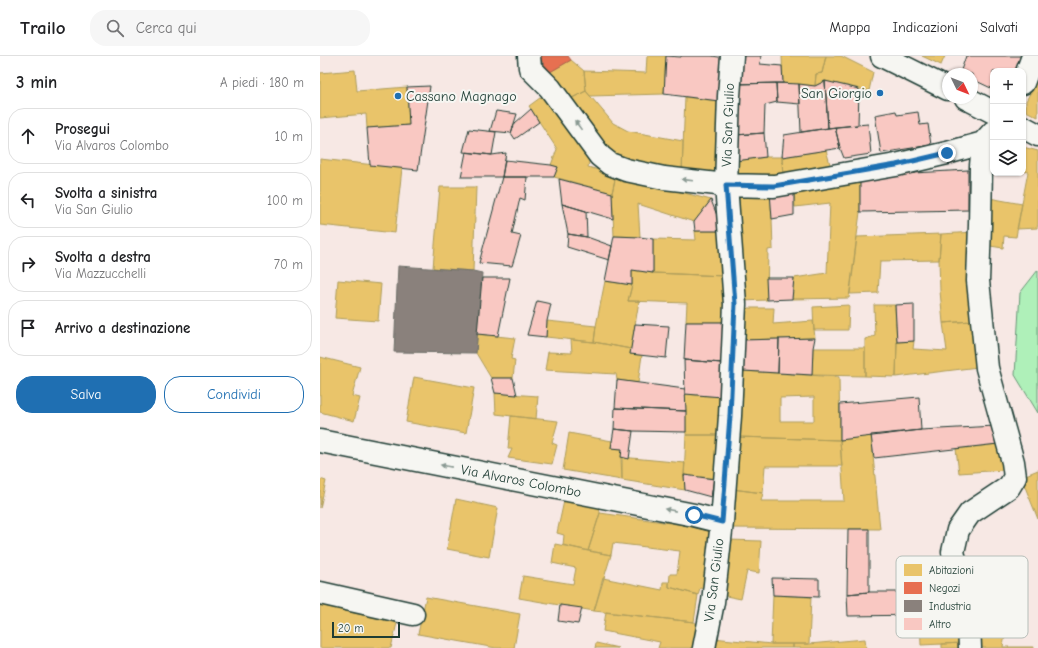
<!DOCTYPE html>
<html lang="it">
<head>
<meta charset="utf-8">
<style>
  body { margin:0; font-family:"Comic Neue",sans-serif; background:#f6f6f6; color:#202124 }
  .controls { position:absolute; right:12px; top:12px; display:grid; overflow:hidden; border-radius:8px; box-shadow:0 1px 3px #0004 }
  .controls button { width:36px; height:36px; display:grid; place-items:center; padding:0; border:0; border-bottom:1px solid #e0e0e0; background:#fff; color:#202124; font:20px sans-serif }
  .compass { position:absolute; left:622px; top:12px; width:36px; height:36px; border-radius:50%; background:#fff; box-shadow:0 1px 3px #0004; rotate:133deg }
  .scale { position:absolute; left:12px; bottom:10px; width:68px; box-sizing:border-box; padding-left:4px; border:2px solid #1f3d34; border-top:0; font-size:11px; line-height:14px; white-space:nowrap; color:#1f3d34; -webkit-text-stroke:3px #f6f6f2; paint-order:stroke }
  .stop { position:absolute; width:12px; height:12px; margin:-9px; border:3px solid #1f6fb2; border-radius:50%; background:#fff }
  .stop.end { background:#1f6fb2; border-color:#fff; box-shadow:0 1px 4px #0008 }
  .list { margin:0; padding:0; list-style:none }
  h2 { display:flex; justify-content:space-between; align-items:center; height:52px; margin:0; padding:0 16px; font-size:17px }
  h2 small { font-size:13px; font-weight:400; color:#757577 }
  .list li { display:grid; grid-template-columns:26px 1fr auto; gap:12px; align-items:center; box-sizing:border-box; height:56px; margin:0 8px 8px; padding:0 8px; border:1px solid #e0e0e0; border-radius:16px }
  .list b { display:block; font-size:15px; white-space:nowrap }
  .list p { margin:0; font-size:13px; white-space:nowrap; color:#757577 }
  .list em { font-size:13px; font-style:normal; color:#757577 }
  .actions { display:flex; gap:8px; padding:12px 16px }
  .actions a { flex:1; padding:9px 0; border:1px solid #1f6fb2; border-radius:16px; text-align:center; font-size:14px; color:#1f6fb2 }
  .actions .main { background:#1f6fb2; color:#fff }
  .icon { flex:none; width:22px; height:22px; fill:none; stroke:currentColor; stroke-width:2; stroke-linecap:round; stroke-linejoin:round }
  .map { position:relative; flex:none; width:718px; height:592px; overflow:hidden }
  header { display:flex; align-items:center; gap:24px; box-sizing:border-box; height:56px; padding:0 20px; background:#fff; border-bottom:1px solid #e0e0e0 }
  header strong { font-size:19px }
  nav { display:flex; gap:22px; margin-inline-start:auto; font-size:14px }
  .search { width:280px; height:36px; background:#f6f6f6; display:flex; align-items:center; gap:10px; box-sizing:border-box; padding:0 14px; border-radius:16px; color:#757577; font-size:15px }
  main { display:flex }
  aside { flex:1; background:#fff }
  .map>svg:first-child { display:block }
  .green { fill:#aff0b9; stroke:#679676 }
  .homes { fill:#e9c46a; stroke:#ac9c5a; fill-rule:evenodd }
  .shops { fill:#e76f51; stroke:#ab6048 }
  .industry { fill:#8a817c; stroke:#6a6d66 }
  .building { fill:#f9c8c2; stroke:#1f3d34 }
  .lines { fill:none; stroke-linecap:round; stroke-linejoin:round }
  .minor-casing { stroke:#1f3d34; stroke-width:25 }
  .minor { stroke:#f6f6f2; stroke-width:22 }
  .oneway { fill:#8a9a93 }
  .route { stroke:#1f6fb2; stroke-width:5 }
  .poi-dot { fill:#1f6fb2; stroke:#f6f6f2; stroke-width:1.5 }
  .labels { text-anchor:middle; dominant-baseline:central; stroke-width:4; stroke-linejoin:round; paint-order:stroke }
  .poi-label { font-size:14px; fill:#1f3d34; stroke:#f6f6f2; text-anchor:end }
  .street-label { font-size:14px; fill:#1f3d34; stroke:#f6f6f2 }
  .key { fill:#f6f6f2; stroke:#b6beb9; stroke-width:1 }
  .key-label { font-size:11px; fill:#1f3d34 }
</style>
</head>
<body>
<header>
<strong>Trailo</strong>
<div class="search"><svg class="icon" aria-label="search" viewBox="0 0 24 24"><circle cx="10" cy="10" r="6"/><path d="M15 15l6 6"/></svg>Cerca qui</div>
<nav><a>Mappa</a><a>Indicazioni</a><a>Salvati</a></nav>
</header>
<main>
<aside>
<h2>3 min<small>A piedi · 180 m</small></h2>
<ul class="list">
<li><svg class="icon" aria-label="ahead" viewBox="0 0 24 24"><path d="M12 20V5M6 11l6-6 6 6"/></svg><div><b>Prosegui</b><p>Via Alvaros Colombo</p></div><em>10 m</em></li>
<li><svg class="icon" aria-label="left" viewBox="0 0 24 24"><path d="M17 20v-9H6M10 6l-5 5 5 5"/></svg><div><b>Svolta a sinistra</b><p>Via San Giulio</p></div><em>100 m</em></li>
<li><svg class="icon" aria-label="right" viewBox="0 0 24 24"><path d="M7 20v-9h11M14 6l5 5-5 5"/></svg><div><b>Svolta a destra</b><p>Via Mazzucchelli</p></div><em>70 m</em></li>
<li><svg class="icon" aria-label="arrive" viewBox="0 0 24 24"><path d="M6 21V4h12l-3 4 3 4H6"/></svg><div><b>Arrivo a destinazione</b></div></li>
</ul>
<div class="actions"><a class="main">Salva</a><a>Condividi</a></div>
</aside>
<div class="map">
<svg width="718" height="592" viewBox="0 0 718 592">
  <rect width="100%" height="100%" fill="#f7e8e4"/>
  <filter id="ink" filterUnits="userSpaceOnUse"><feTurbulence type="fractalNoise" baseFrequency=".025" numOctaves="2"/><feDisplacementMap in="SourceGraphic" scale="8" xChannelSelector="R" yChannelSelector="G"/><feConvolveMatrix kernelMatrix="1 2 1 2 8 2 1 2 1" color-interpolation-filters="sRGB"/></filter>
  <g filter="url(#ink)">
    <!-- green -->
    <path class="green" d="M 718,214 L 718,357 L 695,319 L 700,237 Z"/>
    <!-- homes -->
    <path class="homes" d="M 327,0 L 346,0 L 344,38 L 270,40 L 266,35 L 264,15 L 326,17 Z
      M 462,0 L 506,0 L 502,17 L 496,18 L 495,30 L 463,27 Z
      M 506,0 L 521,0 L 553,16 L 549,35 L 505,25 L 495,30 L 496,18 L 502,17 Z
      M 602,0 L 625,0 L 621,9 Z
      M 251,4 L 264,15 L 266,35 L 248,44 L 230,16 Z
      M 35,14 L 37,35 L 87,31 L 89,69 L 47,72 L 46,58 L 0,62 L 0,17 Z
      M 718,22 L 718,61 L 706,55 L 706,45 Z
      M 266,35 L 293,67 L 308,75 L 363,85 L 362,118 L 286,98 L 248,44 Z
      M 228,36 L 271,97 L 268,111 L 296,119 L 292,137 L 234,121 L 238,111 L 231,109 L 237,93 L 209,50 Z
      M 365,41 L 399,45 L 398,120 L 362,118 Z
      M 703,91 L 718,95 L 718,168 L 717,172 L 697,173 L 708,116 L 703,115 Z
      M 506,94 L 512,115 L 463,124 L 462,101 Z
      M 446,101 L 462,101 L 463,124 L 416,126 L 415,105 Z
      M 0,103 L 82,112 L 75,177 L 0,169 Z
      M 296,119 L 391,144 L 374,166 L 318,148 L 320,181 L 294,180 L 292,137 Z
      M 540,120 L 540,156 L 529,242 L 472,243 L 474,222 L 507,217 L 510,147 L 475,151 L 474,132 Z
      M 120,131 L 156,131 L 153,215 L 113,212 Z
      M 450,136 L 452,163 L 453,193 L 448,194 L 447,244 L 422,245 L 419,139 Z
      M 669,142 L 702,148 L 696,181 L 684,180 L 683,192 L 664,189 Z
      M 375,175 L 403,175 L 405,220 L 333,217 L 333,183 L 376,184 Z
      M 655,176 L 647,230 L 652,265 L 623,267 L 620,235 L 619,204 L 621,178 Z
      M 621,178 L 619,204 L 560,205 L 558,237 L 530,238 L 537,181 Z
      M 312,214 L 333,217 L 405,220 L 403,266 L 366,266 L 367,247 L 308,245 L 312,229 Z
      M 18,224 L 61,228 L 58,265 L 15,262 Z
      M 285,225 L 312,229 L 308,245 L 319,245 L 311,293 L 274,286 L 276,270 Z
      M 529,249 L 528,274 L 494,274 L 493,251 Z
      M 554,249 L 575,249 L 577,286 L 576,321 L 545,320 L 545,283 L 555,280 Z
      M 421,252 L 454,252 L 453,268 L 493,265 L 495,282 L 422,284 Z
      M 227,265 L 276,270 L 274,286 L 226,281 Z
      M 652,265 L 658,311 L 576,321 L 577,286 L 594,285 L 593,293 L 627,295 L 623,267 Z
      M 157,278 L 195,282 L 191,303 L 195,304 L 193,322 L 171,322 L 156,297 Z
      M 251,284 L 274,286 L 311,293 L 310,298 L 322,299 L 318,327 L 297,324 L 296,318 L 225,314 L 228,296 L 252,297 Z
      M 493,292 L 545,292 L 545,320 L 492,319 Z
      M 0,301 L 40,311 L 32,340 L 40,342 L 34,365 L 0,356 Z
      M 423,315 L 519,321 L 520,384 L 417,381 ZM 494,341 L 494,365 L 460,365 L 460,342 Z
      M 94,321 L 154,332 L 146,377 L 86,366 Z
      M 175,337 L 218,340 L 216,363 L 176,358 Z
      M 365,338 L 402,341 L 401,379 L 366,379 Z
      M 191,360 L 238,365 L 232,387 L 237,389 L 232,408 L 188,402 L 192,393 L 188,393 Z
      M 249,377 L 292,385 L 291,392 L 302,393 L 302,424 L 243,414 Z
      M 366,379 L 401,379 L 400,423 L 364,419 Z
      M 551,379 L 560,473 L 409,472 L 412,433 L 443,437 L 441,445 L 524,445 L 520,384 Z
      M 417,381 L 520,384 L 522,410 L 445,410 L 443,437 L 412,433 Z
      M 678,388 L 684,414 L 639,417 L 636,393 Z
      M 301,401 L 365,407 L 364,419 L 365,434 L 302,424 Z
      M 718,414 L 718,463 L 701,421 Z
      M 0,423 L 6,425 L 0,452 Z
      M 136,443 L 178,452 L 169,501 L 127,493 Z
      M 244,445 L 279,450 L 280,457 L 268,495 L 243,489 L 244,479 L 237,477 Z
      M 280,457 L 392,473 L 385,533 L 380,532 L 378,539 L 349,531 L 350,518 L 357,518 L 360,495 L 293,487 L 291,499 L 268,495 Z
      M 409,484 L 441,485 L 439,517 L 427,515 L 421,543 L 401,539 Z
      M 235,488 L 291,499 L 274,555 L 199,542 L 203,520 L 253,528 L 256,512 L 232,507 Z
      M 283,522 L 342,534 L 343,526 L 349,526 L 349,531 L 378,539 L 374,566 L 274,555 Z
      M 638,535 L 643,587 L 601,589 L 600,559 L 620,536 Z
      M 453,539 L 491,541 L 489,588 L 451,588 Z
      M 106,541 L 200,558 L 194,592 L 176,592 L 98,578 Z
      M 0,549 L 77,567 L 71,592 L 0,592 Z
      M 286,556 L 374,566 L 379,569 L 374,592 L 338,592 L 340,586 L 283,575 Z
      M 656,578 L 685,578 L 683,591 L 714,591 L 714,592 L 655,592 Z
      M 393,582 L 451,588 L 473,588 L 473,592 L 392,592 Z
      M 545,583 L 546,592 L 473,592 L 473,588 L 489,588 Z
      M 276,587 L 298,592 L 275,592 Z
      M 643,587 L 643,592 L 622,592 L 622,588 Z"/>
    <!-- shops -->
    <path class="shops" d="M 218,0 L 248,0 L 251,4 L 230,16 Z"/>
    <!-- industry -->
    <path class="industry" d="M 78,210 L 153,215 L 162,217 L 156,297 L 74,296 Z"/>
    <!-- building -->
    <path class="building" d="M 346,0 L 361,1 L 361,0 L 392,0 L 405,2 L 399,45 L 344,38 Z
      M 419,0 L 441,0 L 440,8 L 462,10 L 463,27 L 416,28 Z
      M 646,0 L 706,0 L 699,15 L 673,15 L 673,33 L 652,23 L 652,18 L 642,18 L 640,17 Z
      M 505,25 L 539,33 L 538,69 L 508,72 Z
      M 505,25 L 508,72 L 481,76 L 479,28 L 495,30 Z
      M 456,27 L 457,46 L 445,49 L 444,77 L 415,79 L 416,28 Z
      M 456,27 L 479,28 L 480,48 L 457,46 Z
      M 110,30 L 98,114 L 50,109 L 47,72 L 89,69 L 87,31 Z
      M 211,53 L 219,66 L 195,83 L 191,77 L 195,67 Z
      M 176,55 L 197,58 L 191,77 L 170,75 Z
      M 576,55 L 577,59 L 598,56 L 600,69 L 608,68 L 611,89 L 561,97 L 555,59 Z
      M 548,68 L 551,98 L 524,102 L 520,92 L 515,71 Z
      M 515,71 L 520,92 L 462,101 L 464,79 Z
      M 149,73 L 176,76 L 172,99 L 143,96 Z
      M 444,77 L 446,101 L 415,105 L 415,79 Z
      M 146,96 L 172,99 L 186,97 L 182,121 L 141,121 Z
      M 185,104 L 231,109 L 238,111 L 234,121 L 182,121 Z
      M 648,114 L 648,154 L 540,156 L 540,120 Z
      M 182,121 L 207,121 L 205,144 L 200,142 L 192,178 L 201,180 L 192,210 L 159,207 Z
      M 239,123 L 292,137 L 293,163 L 242,148 Z
      M 474,132 L 474,159 L 452,163 L 450,136 Z
      M 391,144 L 403,175 L 375,175 L 374,166 Z
      M 242,148 L 266,155 L 267,181 L 248,178 Z
      M 248,178 L 267,181 L 292,190 L 289,204 L 247,191 Z
      M 294,180 L 320,181 L 333,183 L 333,217 L 312,214 L 312,229 L 285,225 Z
      M 162,222 L 190,222 L 178,280 L 157,278 Z
      M 446,222 L 474,222 L 472,243 L 447,244 Z
      M 217,245 L 231,248 L 227,265 L 226,281 L 207,279 Z
      M 594,248 L 594,285 L 577,286 L 575,249 Z
      M 366,266 L 403,266 L 402,307 L 364,304 Z
      M 315,268 L 349,270 L 346,302 L 310,298 Z
      M 495,282 L 493,292 L 492,319 L 458,317 L 459,283 Z
      M 459,283 L 458,317 L 423,315 L 422,284 Z
      M 364,304 L 402,307 L 402,341 L 365,338 Z
      M 171,322 L 193,322 L 197,339 L 175,337 Z
      M 297,324 L 365,333 L 366,355 L 295,352 Z
      M 599,341 L 601,374 L 520,384 L 520,348 Z
      M 295,352 L 366,355 L 366,376 L 313,375 L 294,373 Z
      M 675,370 L 678,388 L 554,402 L 551,379 L 601,374 Z
      M 294,373 L 313,375 L 309,403 L 301,401 L 302,393 L 291,392 Z
      M 364,419 L 394,423 L 391,441 L 365,434 Z
      M 528,473 L 549,473 L 549,536 L 527,538 Z
      M 452,522 L 499,523 L 499,541 L 453,539 Z
      M 549,536 L 620,536 L 600,559 L 528,560 L 527,538 Z
      M 240,549 L 262,552 L 258,568 L 238,565 Z"/>
    <g class="lines">
      <defs>
        <path id="minor" d="M 209,0 L 210,12 L 230,32 L 280,100 L 290,108 L 306,114 L 344,122 L 406,129 L 454,130 L 576,109 L 627,97 L 663,87
          M 562,0 L 628,33
          M 703,27 L 713,0
          M 646,42 L 673,56
          M 703,71 L 718,79
          M 0,385 L 374,459 L 402,466
          M 0,537 L 93,558
          M 384,592 L 393,546 L 402,466 L 410,360 L 415,248 L 406,129 L 409,40 L 412,0
          M 650,592 L 649,567 L 642,530 L 633,496 L 638,474 L 650,457 L 689,431 L 695,421 L 693,406 L 667,312 L 658,225 L 660,169 L 661,110 L 663,87 L 673,76"/>
      </defs>
      <!-- minor casing -->
      <use href="#minor" class="minor-casing"/>
      <!-- minor -->
      <use href="#minor" class="minor"/>
    </g>
    <!-- one-way arrows -->
    <defs><path id="oneway-solid" d="M-6-.8H1V-3.2L6.5 0L1 3.2V.8H-6Z"/></defs>
    <g class="oneway">
      <use href="#oneway-solid" transform="translate(258 69) rotate(-126)"/>
      <use href="#oneway-solid" transform="translate(367 124) rotate(-173)"/>
      <use href="#oneway-solid" transform="translate(126 410) rotate(-169)"/>
      <use href="#oneway-solid" transform="translate(350 454) rotate(-169)"/>
    </g>
  </g>
  <g class="lines" filter="url(#ink)">
    <!-- route -->
    <path class="route" d="M 374,459 L 402,466 L 410,360 L 415,248 L 406,129 L 454,130 L 576,109 L 627,97"/>
  </g>
  <!-- markers -->
  <g class="poi-dot">
    <circle cx="560" cy="37" r="4"/>
    <circle cx="78" cy="40" r="4"/>
  </g>
  <g class="labels">
    <!-- poi labels -->
    <g class="poi-label">
      <text x="552" y="37">San Giorgio</text>
      <text x="86" y="40" text-anchor="start">Cassano Magnago</text>
    </g>
    <!-- street labels -->
    <g class="street-label">
      <text transform="translate(408 69) rotate(-88)">Via San Giulio</text>
      <text transform="translate(201 425) rotate(11)">Via Alvaros Colombo</text>
      <text transform="translate(394 524) rotate(-83)">Via San Giulio</text>
    </g>
  </g>
  <!-- legend -->
  <rect x="576" y="500" width="132" height="82" rx="6" class="key"/>
  <rect x="584" y="508" width="18" height="12" fill="#e9c46a"/>
  <rect x="584" y="526" width="18" height="12" fill="#e76f51"/>
  <rect x="584" y="544" width="18" height="12" fill="#8a817c"/>
  <rect x="584" y="562" width="18" height="12" fill="#f9c8c2"/>
  <g class="key-label">
    <text x="609" y="518">Abitazioni</text>
    <text x="609" y="536">Negozi</text>
    <text x="609" y="554">Industria</text>
    <text x="609" y="572">Altro</text>
  </g>
</svg>
<div class="controls">
<button>+</button>
<button>−</button>
<button><svg class="icon" aria-label="layers" viewBox="0 0 24 24"><path d="M12 4l9 5-9 5-9-5zM3 14l9 5 9-5"/></svg></button>
</div>
<svg class="compass" viewBox="-18 -18 36 36"><path d="M0-13l5 13h-10z" fill="#e53935"/><path d="M0 13l5-13h-10z" fill="#757577"/></svg>
<div class="scale">20 m</div>
<div class="stop" style="left:374px;top:459px"></div>
<div class="stop end" style="left:627px;top:97px"></div>
</div>
</main>
</body>
</html>
